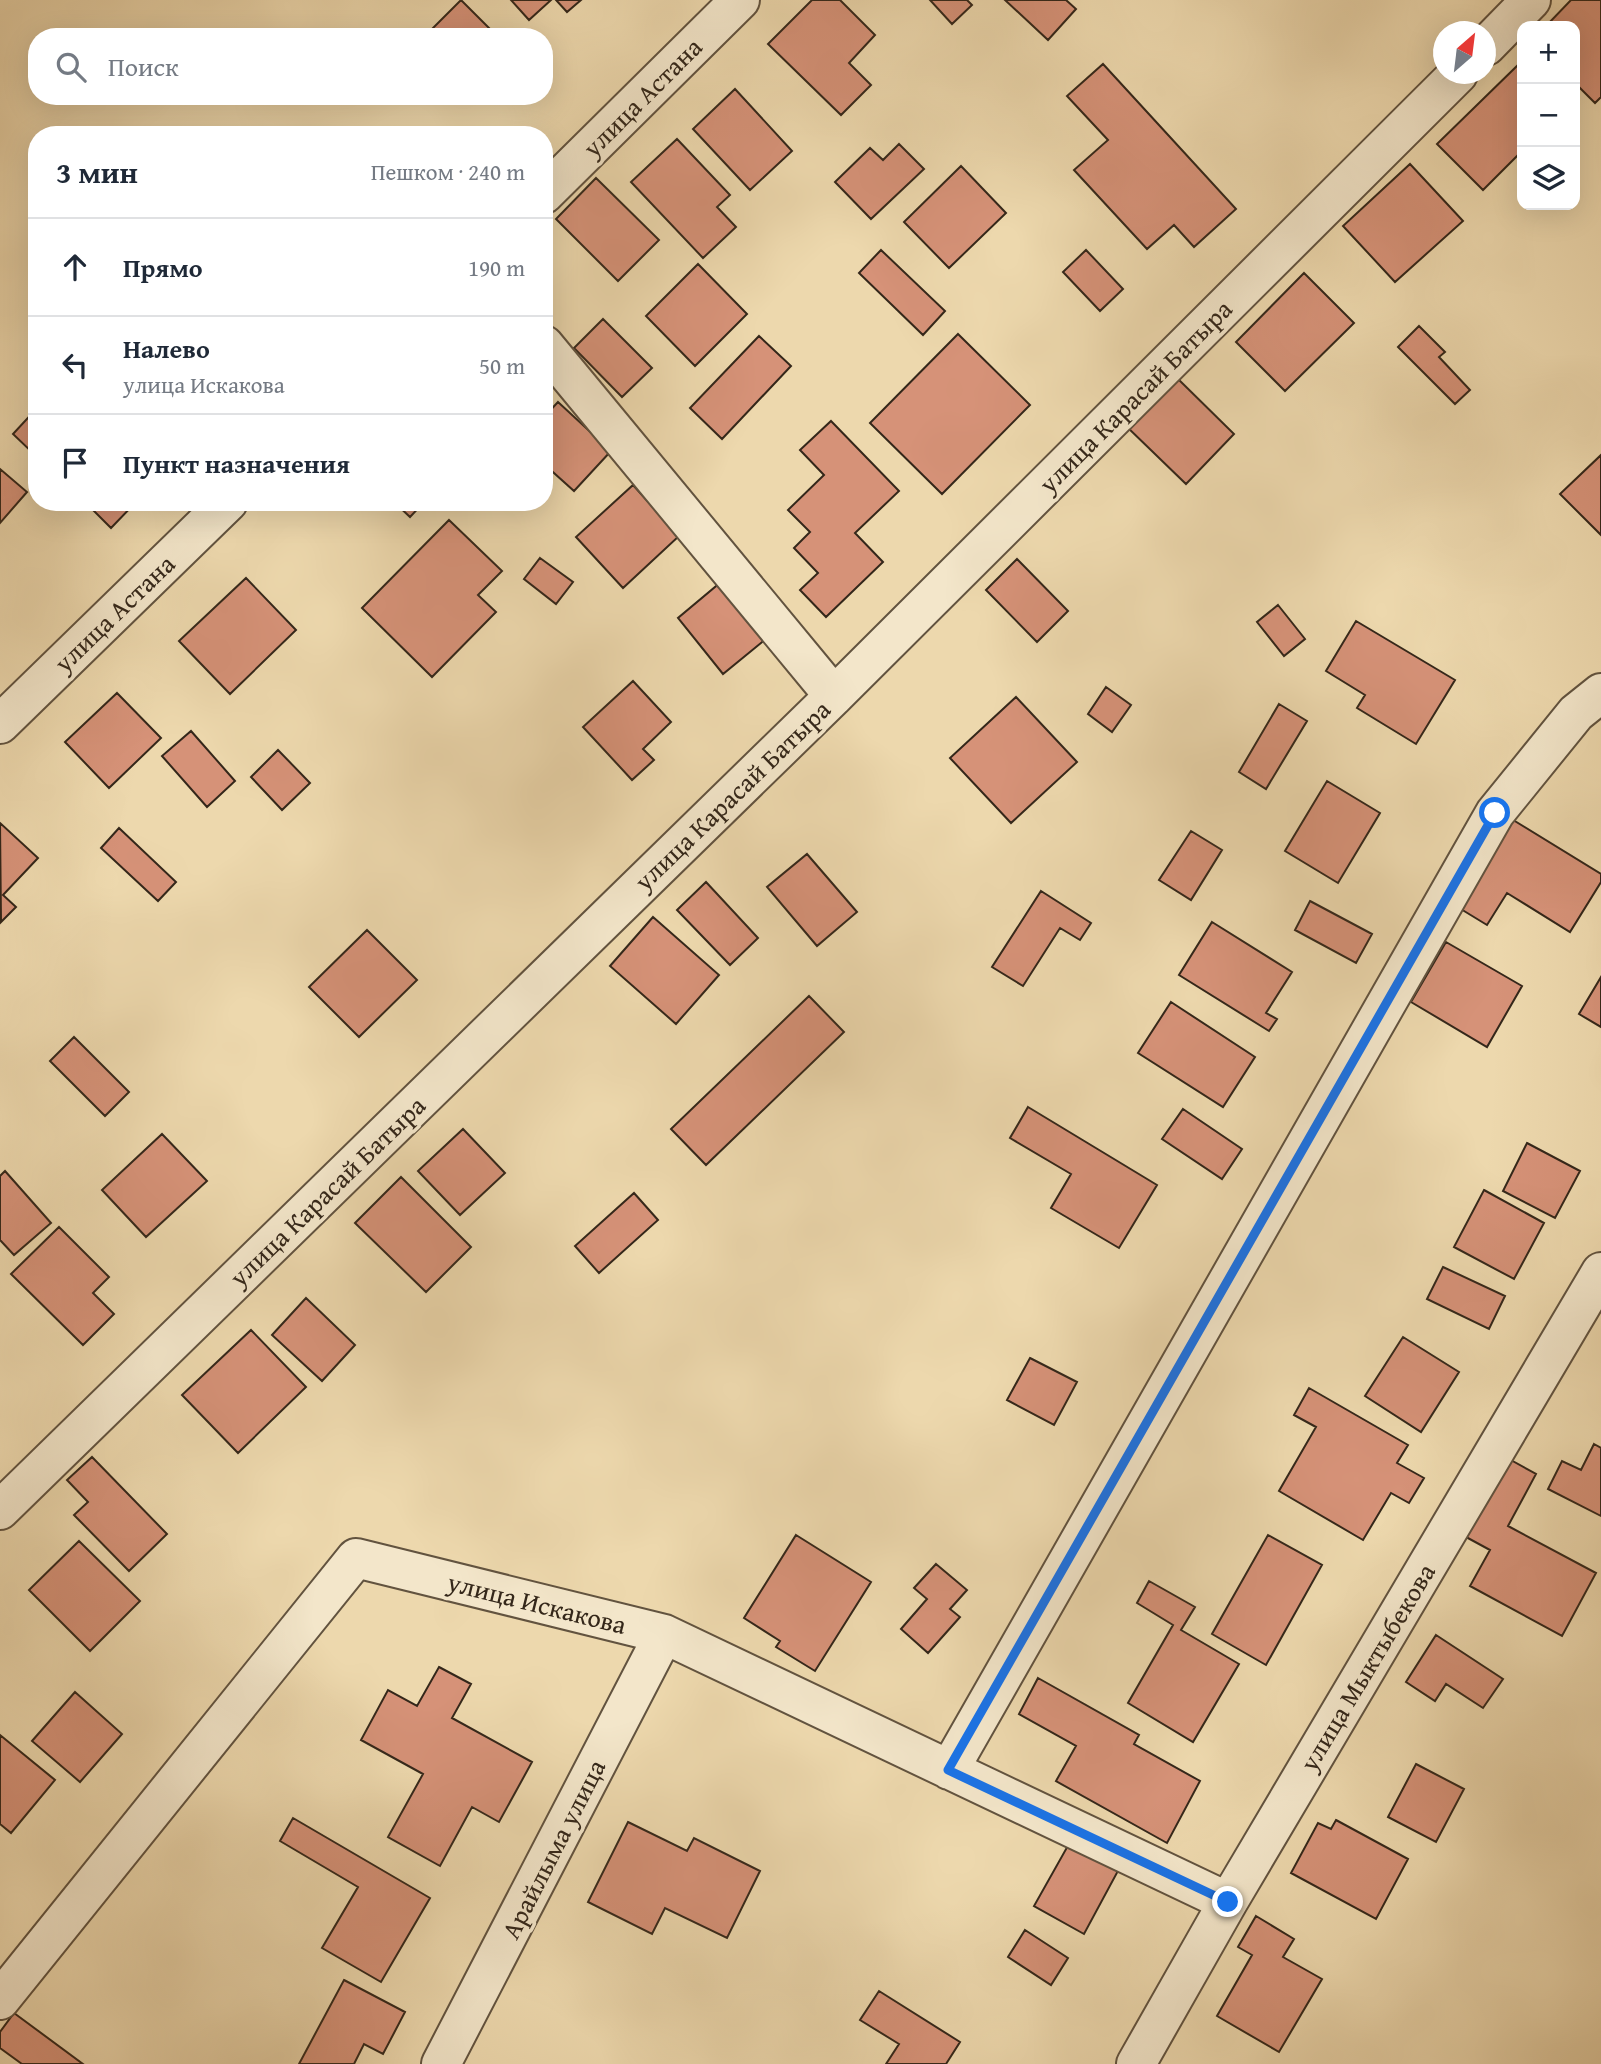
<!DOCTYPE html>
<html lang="ru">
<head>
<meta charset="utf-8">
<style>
  body { margin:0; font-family:"Gentium Book Plus",serif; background:#f6f6f7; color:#1f2937 }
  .controls { position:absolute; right:21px; top:21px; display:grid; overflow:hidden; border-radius:14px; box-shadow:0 7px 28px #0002 }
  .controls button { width:63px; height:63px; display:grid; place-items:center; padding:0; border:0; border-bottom:2px solid #e0e1e3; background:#fff; color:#1f2937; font:35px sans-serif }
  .compass { position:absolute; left:1433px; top:21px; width:63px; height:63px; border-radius:50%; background:#fff; box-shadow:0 7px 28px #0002; rotate:28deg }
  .stop { position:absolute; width:21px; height:21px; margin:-16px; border:5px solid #1a73e8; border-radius:50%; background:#fff }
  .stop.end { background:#1a73e8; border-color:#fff; box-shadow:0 2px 7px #0008 }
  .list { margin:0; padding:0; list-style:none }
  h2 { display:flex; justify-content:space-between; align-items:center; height:91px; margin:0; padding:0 28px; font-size:30px }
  h2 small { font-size:23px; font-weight:400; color:#747a83 }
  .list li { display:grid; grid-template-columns:46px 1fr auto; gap:21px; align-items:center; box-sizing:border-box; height:98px; padding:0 28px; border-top:2px solid #e0e1e3 }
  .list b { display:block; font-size:26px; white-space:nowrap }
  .list p { margin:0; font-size:23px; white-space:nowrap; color:#747a83 }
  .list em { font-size:23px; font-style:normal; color:#747a83 }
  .icon { flex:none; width:38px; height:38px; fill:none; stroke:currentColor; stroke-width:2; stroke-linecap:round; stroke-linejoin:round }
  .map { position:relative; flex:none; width:1601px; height:2064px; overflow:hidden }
  .search { position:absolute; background:#fff; box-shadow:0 7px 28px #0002; left:28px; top:28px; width:525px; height:77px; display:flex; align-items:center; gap:18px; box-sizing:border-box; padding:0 24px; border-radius:28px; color:#747a83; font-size:26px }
  .panel { position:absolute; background:#fff; box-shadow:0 7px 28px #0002; left:28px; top:126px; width:525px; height:385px; border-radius:28px }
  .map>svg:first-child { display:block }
  .building { fill:#d69278; stroke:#34271a; stroke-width:2 }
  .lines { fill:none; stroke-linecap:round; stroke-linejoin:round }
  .minor-casing { stroke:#62533f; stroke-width:42 }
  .minor { stroke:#f3e6ca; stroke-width:38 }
  .route { stroke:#1a73e8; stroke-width:9 }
  .labels { text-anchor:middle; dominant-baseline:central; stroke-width:7; stroke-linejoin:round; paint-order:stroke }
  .street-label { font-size:26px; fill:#34271a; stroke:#f3e6ca }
</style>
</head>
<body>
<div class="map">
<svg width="1601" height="2064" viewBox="0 0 1601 2064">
  <rect width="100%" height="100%" fill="#edd8ad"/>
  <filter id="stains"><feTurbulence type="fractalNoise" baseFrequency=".00286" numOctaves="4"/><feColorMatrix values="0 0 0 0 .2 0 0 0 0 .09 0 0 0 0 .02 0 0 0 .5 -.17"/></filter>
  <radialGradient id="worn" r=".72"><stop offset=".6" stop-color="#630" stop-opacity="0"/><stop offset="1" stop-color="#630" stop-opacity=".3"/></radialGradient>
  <!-- building -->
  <path class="building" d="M 461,0 L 498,37 L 424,37 Z
    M 511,0 L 551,0 L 529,20 Z
    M 556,0 L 581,0 L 567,12 Z
    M 812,0 L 840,0 L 875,35 L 849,63 L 871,85 L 841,115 L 768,44 Z
    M 930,0 L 967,0 L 972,5 L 952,24 Z
    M 1005,0 L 1066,0 L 1076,9 L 1048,40 Z
    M 1571,0 L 1601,0 L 1601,97 L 1595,103 L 1575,83 L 1575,26 L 1546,26 Z
    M 1103,64 L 1236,209 L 1194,247 L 1174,225 L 1147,249 L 1074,170 L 1108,140 L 1067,96 Z
    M 1519,64 L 1522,67 L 1522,151 L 1483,190 L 1437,144 Z
    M 735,89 L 792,151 L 750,190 L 693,129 Z
    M 677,139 L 730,195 L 717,207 L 736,227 L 703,258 L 631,182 Z
    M 899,144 L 924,169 L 871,219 L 835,182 L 870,148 L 883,160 Z
    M 1410,164 L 1463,221 L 1395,282 L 1343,226 Z
    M 961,166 L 1006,213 L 949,268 L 904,222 Z
    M 596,178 L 659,240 L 618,281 L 556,219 Z
    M 881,250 L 945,311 L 923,335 L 859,273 Z
    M 1086,250 L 1123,289 L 1100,311 L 1063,272 Z
    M 698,264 L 747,314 L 695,366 L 646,316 Z
    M 1304,273 L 1354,323 L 1285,391 L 1236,342 Z
    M 603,319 L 652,368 L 622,397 L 574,348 Z
    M 1419,326 L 1445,352 L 1439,357 L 1470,390 L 1455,404 L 1398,347 Z
    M 958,334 L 1030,405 L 942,494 L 870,423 Z
    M 759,336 L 791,366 L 722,439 L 690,408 Z
    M 1174,375 L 1234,434 L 1186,484 L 1125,425 Z
    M 558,402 L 611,451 L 574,491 L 544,464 L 544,417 Z
    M 37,408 L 37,457 L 13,434 Z
    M 831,421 L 899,491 L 855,533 L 883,562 L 826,617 L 800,590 L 818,573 L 794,548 L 810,532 L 788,510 L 824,475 L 800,450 Z
    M 1601,455 L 1601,535 L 1560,494 Z
    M 0,469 L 27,492 L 0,523 Z
    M 633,485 L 679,536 L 623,588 L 576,537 Z
    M 85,502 L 136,502 L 111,528 Z
    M 394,502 L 424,502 L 410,517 Z
    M 449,520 L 502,571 L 478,595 L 496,612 L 432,677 L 362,608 Z
    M 540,558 L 573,582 L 556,604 L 524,579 Z
    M 1017,559 L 1068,611 L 1037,642 L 986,590 Z
    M 246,578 L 296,630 L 230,694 L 179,641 Z
    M 721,582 L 767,638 L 723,674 L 678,618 Z
    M 1278,605 L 1305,639 L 1284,656 L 1257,622 Z
    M 1356,621 L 1455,680 L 1416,744 L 1357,708 L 1365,695 L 1326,671 Z
    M 633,681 L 671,722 L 643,749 L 654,760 L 632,780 L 583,727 Z
    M 1106,687 L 1131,705 L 1112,732 L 1088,714 Z
    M 117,693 L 161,738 L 109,788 L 65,742 Z
    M 1016,697 L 1077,762 L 1011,823 L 950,758 Z
    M 1279,704 L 1307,721 L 1266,789 L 1239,772 Z
    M 191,731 L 235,781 L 207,807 L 162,756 Z
    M 278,750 L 310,783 L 282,810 L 251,777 Z
    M 1327,781 L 1380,813 L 1338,883 L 1285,851 Z
    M 1505,815 L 1601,874 L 1601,882 L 1570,932 L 1507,893 L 1487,925 L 1451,903 Z
    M 0,823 L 38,858 L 3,895 L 16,907 L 1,922 Z
    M 119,828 L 176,882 L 158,901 L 101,848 Z
    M 1191,831 L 1222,850 L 1191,900 L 1159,880 Z
    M 807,854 L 857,912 L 817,946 L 767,887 Z
    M 706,882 L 758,938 L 730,965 L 677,910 Z
    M 1041,891 L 1091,923 L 1080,940 L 1060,928 L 1023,986 L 992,967 Z
    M 1310,901 L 1372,934 L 1356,963 L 1295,930 Z
    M 653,917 L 719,975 L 676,1024 L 610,966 Z
    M 1212,922 L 1292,972 L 1266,1013 L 1277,1019 L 1269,1031 L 1179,975 Z
    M 367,930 L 417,980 L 359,1037 L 309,987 Z
    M 1446,942 L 1522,986 L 1487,1047 L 1411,1002 Z
    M 1601,977 L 1601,1027 L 1579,1014 Z
    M 809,996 L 844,1032 L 706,1165 L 671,1129 Z
    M 1171,1002 L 1255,1057 L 1223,1107 L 1138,1053 Z
    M 74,1037 L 129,1092 L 105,1116 L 50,1061 Z
    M 1028,1107 L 1157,1185 L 1119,1248 L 1051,1208 L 1071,1174 L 1010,1138 Z
    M 1183,1109 L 1242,1149 L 1222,1179 L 1162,1139 Z
    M 463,1129 L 505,1173 L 460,1215 L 418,1171 Z
    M 162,1134 L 207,1181 L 146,1237 L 102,1190 Z
    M 1527,1143 L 1580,1171 L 1555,1218 L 1503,1191 Z
    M 5,1171 L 51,1223 L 14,1255 L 0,1240 L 0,1176 Z
    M 401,1177 L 471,1247 L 426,1292 L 355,1223 Z
    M 1484,1190 L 1544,1223 L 1514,1279 L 1454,1247 Z
    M 634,1193 L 658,1220 L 599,1273 L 575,1246 Z
    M 59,1227 L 109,1277 L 93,1293 L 114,1314 L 83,1345 L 11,1274 Z
    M 1443,1267 L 1505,1296 L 1489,1329 L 1427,1299 Z
    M 306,1298 L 355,1345 L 322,1381 L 272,1335 Z
    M 251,1330 L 306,1387 L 238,1453 L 182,1395 Z
    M 1403,1337 L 1459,1372 L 1421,1432 L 1365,1396 Z
    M 1030,1358 L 1077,1382 L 1054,1425 L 1007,1400 Z
    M 1309,1388 L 1408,1445 L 1397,1463 L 1424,1478 L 1409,1503 L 1391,1493 L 1363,1540 L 1279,1491 L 1316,1427 L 1294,1415 Z
    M 1594,1444 L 1601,1448 L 1601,1516 L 1548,1489 L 1562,1461 L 1581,1470 Z
    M 92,1457 L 167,1534 L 129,1571 L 74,1515 L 88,1502 L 67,1480 Z
    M 1509,1459 L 1536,1474 L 1508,1526 L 1596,1573 L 1562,1636 L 1470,1586 L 1490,1550 L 1466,1537 Z
    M 796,1535 L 871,1582 L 815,1671 L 776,1647 L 780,1641 L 744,1618 Z
    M 1268,1535 L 1322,1565 L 1266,1665 L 1212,1634 Z
    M 79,1541 L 140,1601 L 90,1651 L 29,1590 Z
    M 936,1564 L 967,1590 L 950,1609 L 960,1617 L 928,1653 L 901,1629 L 927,1599 L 914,1588 Z
    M 1149,1581 L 1195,1607 L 1181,1630 L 1239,1664 L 1193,1742 L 1128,1703 L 1173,1625 L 1137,1603 Z
    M 1436,1635 L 1503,1679 L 1483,1708 L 1446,1684 L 1435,1701 L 1406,1682 Z
    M 439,1667 L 471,1684 L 452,1718 L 532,1762 L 499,1822 L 472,1807 L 440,1866 L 388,1837 L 423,1774 L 361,1740 L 388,1690 L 417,1706 Z
    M 1038,1678 L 1139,1735 L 1134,1744 L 1200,1781 L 1167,1843 L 1056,1781 L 1076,1746 L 1019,1714 Z
    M 75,1692 L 122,1734 L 80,1782 L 32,1741 Z
    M 0,1735 L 55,1780 L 11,1833 L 0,1824 Z
    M 1416,1764 L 1464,1789 L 1436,1842 L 1388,1817 Z
    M 293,1818 L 430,1898 L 381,1982 L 322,1948 L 358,1887 L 280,1841 Z
    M 1336,1820 L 1408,1859 L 1376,1919 L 1291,1873 L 1318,1823 L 1331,1829 Z
    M 628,1822 L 687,1851 L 694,1838 L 760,1871 L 727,1938 L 665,1908 L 652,1934 L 588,1902 Z
    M 1070,1842 L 1119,1869 L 1084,1934 L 1034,1906 Z
    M 1256,1916 L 1294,1939 L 1283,1957 L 1322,1979 L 1279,2052 L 1217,2016 L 1252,1955 L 1238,1947 Z
    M 1025,1930 L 1068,1958 L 1051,1985 L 1008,1957 Z
    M 344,1980 L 405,2012 L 383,2054 L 364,2044 L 354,2064 L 299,2064 Z
    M 879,1991 L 960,2042 L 946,2064 L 886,2064 L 899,2044 L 860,2020 Z
    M 14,2013 L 83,2064 L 22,2064 L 0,2048 L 0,2032 Z"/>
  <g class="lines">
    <defs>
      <path id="minor" d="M 1486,46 L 1531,0
        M 544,194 L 740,0
        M 544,345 L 834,696
        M 0,724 L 228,502
        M 0,1510 L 834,696 L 1458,74
        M 949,1770 L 1495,813 L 1576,713 L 1601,693
        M 0,2000 L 356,1558 L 664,1634 L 1228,1902
        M 441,2064 L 664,1634
        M 1136,2064 L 1228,1902 L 1601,1272"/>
    </defs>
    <!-- minor casing -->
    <use href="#minor" class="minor-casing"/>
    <!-- minor -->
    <use href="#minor" class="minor"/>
  </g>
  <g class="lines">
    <!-- route -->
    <path class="route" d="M 1228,1902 L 948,1770 L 1495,813"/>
  </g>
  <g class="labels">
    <!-- street labels -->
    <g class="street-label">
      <text transform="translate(642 97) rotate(-45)">улица Астана</text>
      <text transform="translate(1135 396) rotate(-45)">улица Карасай Батыра</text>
      <text transform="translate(114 613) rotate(-44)">улица Астана</text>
      <text transform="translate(732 795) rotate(-44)">улица Карасай Батыра</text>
      <text transform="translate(327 1191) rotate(-44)">улица Карасай Батыра</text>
      <text transform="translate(537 1603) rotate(14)">улица Искакова</text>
      <text transform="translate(1367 1667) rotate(-59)">улица Мыктыбекова</text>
      <text transform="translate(553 1849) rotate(-63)">Арайлыма улица</text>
    </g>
  </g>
  <rect width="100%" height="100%" filter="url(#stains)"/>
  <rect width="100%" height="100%" fill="url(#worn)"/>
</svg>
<div class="controls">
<button>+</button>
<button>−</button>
<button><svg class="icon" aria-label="layers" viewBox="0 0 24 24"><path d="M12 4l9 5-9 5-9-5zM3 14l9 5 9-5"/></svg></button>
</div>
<svg class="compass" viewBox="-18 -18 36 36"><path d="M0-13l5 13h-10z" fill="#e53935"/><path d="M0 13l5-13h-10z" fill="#747a83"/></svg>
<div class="stop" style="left:1495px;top:813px"></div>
<div class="stop end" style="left:1228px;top:1902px"></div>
<div class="search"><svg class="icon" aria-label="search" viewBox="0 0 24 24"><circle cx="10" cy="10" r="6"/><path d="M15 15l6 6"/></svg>Поиск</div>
<section class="panel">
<h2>3 мин<small>Пешком · 240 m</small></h2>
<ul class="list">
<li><svg class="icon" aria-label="ahead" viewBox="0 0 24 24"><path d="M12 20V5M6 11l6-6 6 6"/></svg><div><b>Прямо</b></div><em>190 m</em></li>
<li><svg class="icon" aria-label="left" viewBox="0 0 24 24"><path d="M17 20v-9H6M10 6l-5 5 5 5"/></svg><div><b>Налево</b><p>улица Искакова</p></div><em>50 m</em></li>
<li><svg class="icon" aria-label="arrive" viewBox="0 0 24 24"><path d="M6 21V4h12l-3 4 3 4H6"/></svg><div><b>Пункт назначения</b></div></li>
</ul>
</section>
</div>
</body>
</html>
